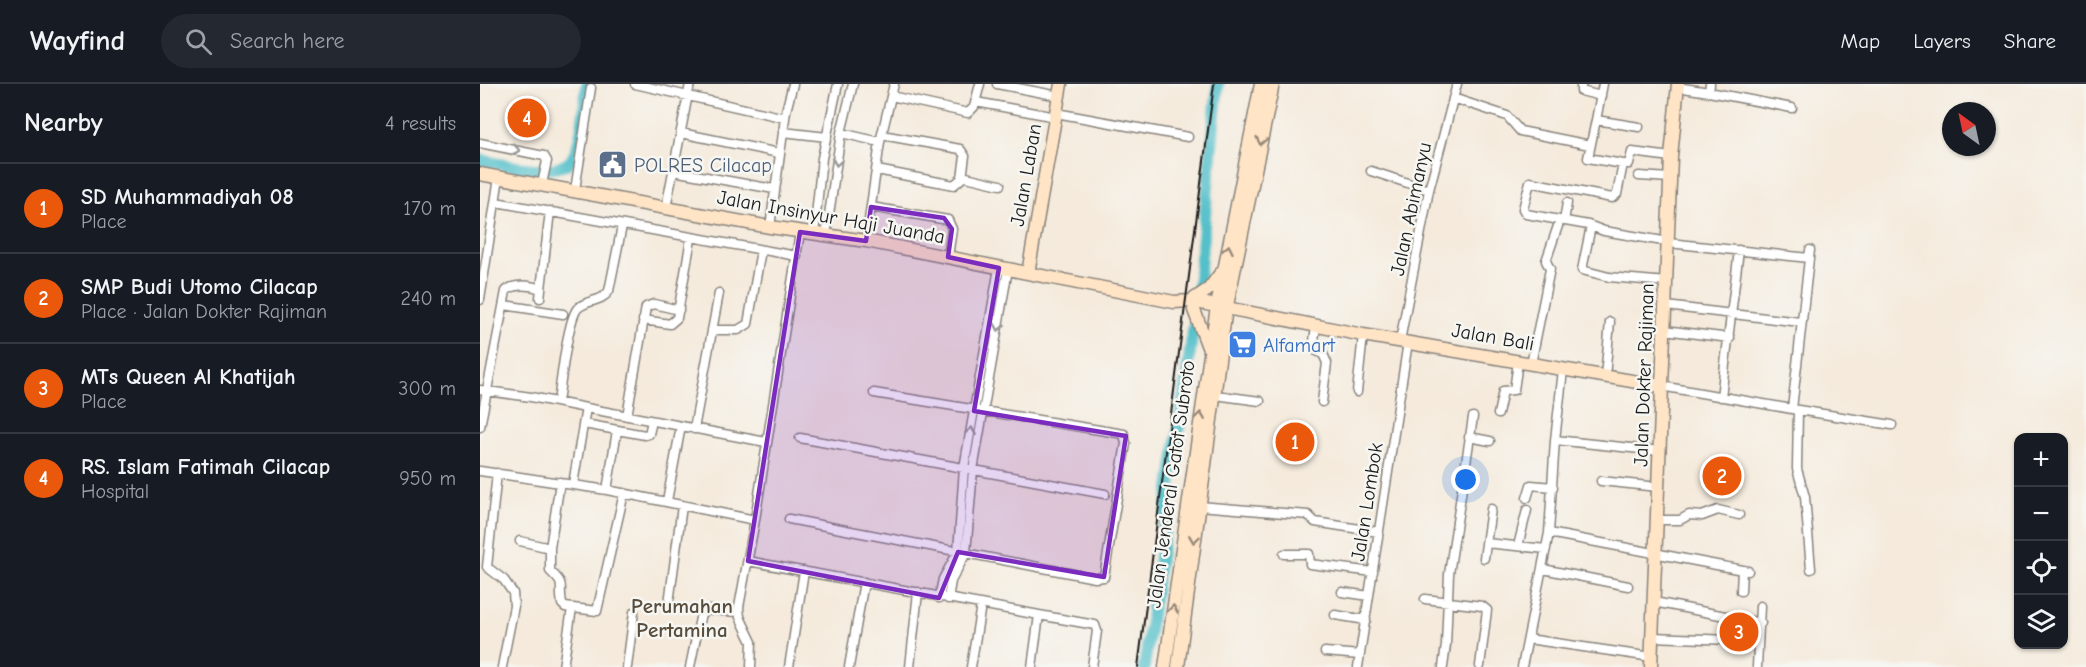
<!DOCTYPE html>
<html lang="en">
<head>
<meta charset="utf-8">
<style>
  body { margin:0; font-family:"Comic Neue",sans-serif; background:#242831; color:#f1f3f6 }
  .controls { position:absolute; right:18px; bottom:18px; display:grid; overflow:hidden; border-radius:12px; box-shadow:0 2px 4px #0004 }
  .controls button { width:54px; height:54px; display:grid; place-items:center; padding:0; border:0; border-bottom:2px solid #363941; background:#171b24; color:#f1f3f6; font:30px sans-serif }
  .compass { position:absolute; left:1462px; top:18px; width:54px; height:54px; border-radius:50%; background:#171b24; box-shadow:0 2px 4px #0004; rotate:327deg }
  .you { position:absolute; left:986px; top:396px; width:21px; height:21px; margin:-15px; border:4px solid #fff; border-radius:50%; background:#1a73e8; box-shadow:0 0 0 9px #1a73e833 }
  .badge { display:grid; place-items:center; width:39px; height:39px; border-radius:50%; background:#ea580c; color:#fff; font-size:20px; font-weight:700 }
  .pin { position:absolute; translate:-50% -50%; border:3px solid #fff; box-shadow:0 2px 6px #0006 }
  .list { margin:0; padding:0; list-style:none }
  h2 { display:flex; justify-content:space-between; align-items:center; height:78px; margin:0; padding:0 24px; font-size:26px }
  h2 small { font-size:20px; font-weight:400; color:#9ea1a6 }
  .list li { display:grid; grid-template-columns:39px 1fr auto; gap:18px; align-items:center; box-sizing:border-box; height:90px; padding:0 24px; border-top:2px solid #363941 }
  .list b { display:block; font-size:22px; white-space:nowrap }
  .list p { margin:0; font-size:20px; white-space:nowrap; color:#9ea1a6 }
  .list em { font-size:20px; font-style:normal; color:#9ea1a6 }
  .icon { flex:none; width:33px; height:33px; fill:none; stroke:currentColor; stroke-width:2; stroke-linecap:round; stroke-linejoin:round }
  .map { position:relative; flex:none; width:1606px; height:583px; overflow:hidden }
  header { display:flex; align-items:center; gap:36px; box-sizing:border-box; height:84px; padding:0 30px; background:#171b24; border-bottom:2px solid #363941 }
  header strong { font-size:28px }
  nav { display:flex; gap:33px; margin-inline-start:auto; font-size:21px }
  .search { width:420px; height:54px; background:#242831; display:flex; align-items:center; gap:15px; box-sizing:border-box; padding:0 21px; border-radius:33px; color:#9ea1a6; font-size:22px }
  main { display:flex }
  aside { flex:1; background:#171b24 }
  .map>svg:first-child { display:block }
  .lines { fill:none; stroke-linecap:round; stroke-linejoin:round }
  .river { stroke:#53c0ca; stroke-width:12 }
  .street-casing { stroke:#88837c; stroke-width:11 }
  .secondary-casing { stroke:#88837c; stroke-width:15 }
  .street { stroke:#fff; stroke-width:8 }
  .secondary { stroke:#ffe4c6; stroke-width:12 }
  .rail { stroke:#1c1c1c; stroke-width:2 }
  .oneway { stroke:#998a7a }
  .oneway2 { stroke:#999 }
  .marked { fill:#7b2cbf; fill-opacity:0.2; stroke:#7b2cbf; stroke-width:4.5; stroke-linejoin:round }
  .labels { text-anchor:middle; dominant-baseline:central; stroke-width:5; stroke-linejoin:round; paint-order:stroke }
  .service-label { font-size:20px; fill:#4e5e75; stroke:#f6f6f2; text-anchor:start }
  .street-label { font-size:20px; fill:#1c1c1c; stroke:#f6f6f2 }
  .shop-label { font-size:20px; fill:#366cbe; stroke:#f6f6f2; text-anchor:start }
  .neighbourhood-label { font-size:21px; font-weight:bold; fill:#594d3d; stroke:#f6f6f2 }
</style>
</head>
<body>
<header>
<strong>Wayfind</strong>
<div class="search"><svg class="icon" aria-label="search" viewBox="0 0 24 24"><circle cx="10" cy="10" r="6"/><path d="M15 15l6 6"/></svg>Search here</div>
<nav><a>Map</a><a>Layers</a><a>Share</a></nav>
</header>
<main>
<aside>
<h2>Nearby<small>4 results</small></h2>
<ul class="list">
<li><span class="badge">1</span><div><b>SD Muhammadiyah 08</b><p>Place</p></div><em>170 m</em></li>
<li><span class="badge">2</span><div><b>SMP Budi Utomo Cilacap</b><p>Place · Jalan Dokter Rajiman</p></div><em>240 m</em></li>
<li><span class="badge">3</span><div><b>MTs Queen Al Khatijah</b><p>Place</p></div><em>300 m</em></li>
<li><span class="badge">4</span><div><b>RS. Islam Fatimah Cilacap</b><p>Hospital</p></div><em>950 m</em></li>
</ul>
</aside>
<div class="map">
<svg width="1606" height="583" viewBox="0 0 1606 583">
  <rect width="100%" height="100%" fill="#f6f6f2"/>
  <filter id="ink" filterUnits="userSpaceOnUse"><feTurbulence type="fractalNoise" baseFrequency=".0167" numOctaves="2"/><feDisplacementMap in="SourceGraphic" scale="12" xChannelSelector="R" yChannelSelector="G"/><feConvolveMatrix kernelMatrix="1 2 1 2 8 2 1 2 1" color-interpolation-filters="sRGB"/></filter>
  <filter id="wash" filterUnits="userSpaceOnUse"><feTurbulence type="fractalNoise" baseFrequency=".008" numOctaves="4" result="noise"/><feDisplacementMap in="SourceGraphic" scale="24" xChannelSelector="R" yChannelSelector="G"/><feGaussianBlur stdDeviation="1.35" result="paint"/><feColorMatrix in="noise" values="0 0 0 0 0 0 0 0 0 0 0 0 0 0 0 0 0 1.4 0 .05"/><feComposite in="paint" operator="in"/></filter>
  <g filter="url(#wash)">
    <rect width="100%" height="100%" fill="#f5eadb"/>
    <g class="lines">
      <!-- river -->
      <path class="river" d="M 0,76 C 20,80 82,96 93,73 C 104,52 104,23 107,0
        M 717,213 L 738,0
        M 664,583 L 714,240"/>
    </g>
  </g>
  <g filter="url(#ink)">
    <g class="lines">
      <defs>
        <path id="street" d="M 155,0 L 305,34
          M 517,0 L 579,12
          M 1101,0 L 1101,7 L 1121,12
          M 1123,0 L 1116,36 L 1159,43
          M 1197,3 L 1229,8 L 1230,0
          M 1229,8 L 1312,24
          M 411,12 L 488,29 L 494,23 L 500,0
          M 973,14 L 1027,32 L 1040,47 L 1110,61
          M 496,18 L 576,33
          M 576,29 L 708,53
          M 1116,36 L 1108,74 L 1143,80
          M 303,48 L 347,53
          M 201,49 L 299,69
          M 361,49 L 400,58
          M 0,59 L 64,72 L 67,77 L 62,100
          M 397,86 L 474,101 L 482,94 L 485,72 L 480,65 L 402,51
          M 193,87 L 294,105
          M 891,87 L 949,106
          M 482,92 L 520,101
          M 1159,92 L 1190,94
          M 95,106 L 111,4
          M 16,118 L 317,172
          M 391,123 L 468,136 L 472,145 L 468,173
          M 186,124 L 210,0
          M 1084,137 L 1087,119
          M 1111,142 L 1102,186 L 1129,193 L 1187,198
          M 290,143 L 306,27 L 313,0
          M 334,150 L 342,74 L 358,0
          M 346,151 L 361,49 L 373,0
          M 386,157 L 400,58 L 414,0
          M 1189,158 L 1124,147 L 1108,141 L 1046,130 L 1043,125 L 1050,98 L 1132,114 L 1137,110 L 1143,80 L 1149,80 L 1152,68 L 1191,73
          M 1189,159 L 1329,174
          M 60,214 L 70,127
          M 0,216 L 19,93
          M 24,221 L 83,230
          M 1186,222 L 1320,238
          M 163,236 L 190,240 L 197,234 L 211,155
          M 836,242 L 833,265 L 843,270 L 847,279 L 842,318
          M 232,246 L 258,246 L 268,240 L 281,166
          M 1184,246 L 1250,254
          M 920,257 L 949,106 L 977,0
          M 1051,280 L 1070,185 L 1066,177 L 1080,136
          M 1125,293 L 1130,238
          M 1181,302 L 1312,325 L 1330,166
          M 0,306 L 51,313 L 106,324 L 93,400
          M 877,308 L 883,251
          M 735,311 L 780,317
          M 1241,313 L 1259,166
          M 78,318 C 81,299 87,239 97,225 C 106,215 121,219 129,207 L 142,142
          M 106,324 L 201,342 L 187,417
          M 1312,325 L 1412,341
          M 1318,326 L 1317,385 L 1325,413 L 1331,485
          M 1018,330 L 1023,307 L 1034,306 L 1038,278
          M 147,332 L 166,223 L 174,220 L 199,226
          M 104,340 L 165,351 L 169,350 L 172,337
          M 201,342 L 286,358
          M 0,343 L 26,207 C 34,199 51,201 61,205
          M 214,345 L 239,209
          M 989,353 L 1010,357
          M 320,354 L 625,410
          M 1075,356 L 1180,367
          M 0,387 L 127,406 L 275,436 L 259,523 L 260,533 L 272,558 L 271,583
          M 17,389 L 7,483 L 24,496 L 33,509 L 34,522 L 22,583
          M 1121,397 L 1178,403
          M 127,406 L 137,347
          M 1047,414 L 1051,401 L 1073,403
          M 719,422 L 828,431 L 835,438 L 899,448
          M 309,435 L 615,494 L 624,493 L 646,359 L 644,350 L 394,309
          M 275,436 L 320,148
          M 1178,436 L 1200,436 L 1209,431 L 1222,432 L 1238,426 L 1259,431
          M 1069,449 L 1268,487
          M 40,457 L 70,464 L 80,398
          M 1006,459 L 1066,465
          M 1038,462 L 1047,426
          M 70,464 L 70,487 C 87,503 78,499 82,520 L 85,523 L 117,527 L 144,409
          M 804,470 L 829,470 L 830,480 L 893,488
          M 1004,474 L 1011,425
          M 268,477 L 559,531 L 552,583
          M 1063,485 L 1148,502
          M 1261,507 L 1262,486
          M 862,508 L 889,512
          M 459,514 L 463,495 L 478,468 L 484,384 L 519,184
          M 468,515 L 471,497 L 486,469 L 493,386 L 528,185
          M 945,515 L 1002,522 L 1007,526 L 1000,582
          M 1174,518 L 1281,539
          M 189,519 L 202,422
          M 559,531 L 615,541 L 617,547 L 612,583
          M 855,531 L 886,536
          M 1172,553 L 1251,556
          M 1048,555 L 1172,573
          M 845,568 L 880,571
          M 83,583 L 92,524
          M 147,583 L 154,528
          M 210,583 L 221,529 L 229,526 L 259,528
          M 309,583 L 324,487
          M 369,583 L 384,498
          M 430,583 L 438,508
          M 491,583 L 501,521
          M 878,583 L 928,258
          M 963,583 L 966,561 L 969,490 L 993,333
          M 1042,583 L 1069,449 L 1075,356 L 1083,286
          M 1277,583 L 1280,522"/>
        <path id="secondary" d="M 0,90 L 290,143 L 386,157 L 694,218 L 711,217 L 883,251 L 1181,302
          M 548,189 L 581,0
          M 711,217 L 729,205 L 740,190
          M 714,226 L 728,263
          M 685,583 L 737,222 L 781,0
          M 698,583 L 745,231 L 793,0
          M 1171,583 L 1191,73 L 1198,0"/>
      </defs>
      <!-- street casing -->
      <use href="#street" class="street-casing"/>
      <!-- secondary casing -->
      <use href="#secondary" class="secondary-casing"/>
      <!-- street -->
      <use href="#street" class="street"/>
      <!-- secondary -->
      <use href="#secondary" class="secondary"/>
      <!-- rail -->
      <path class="rail" d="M 658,583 L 734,0"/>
    </g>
    <!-- one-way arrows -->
    <defs><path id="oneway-chevron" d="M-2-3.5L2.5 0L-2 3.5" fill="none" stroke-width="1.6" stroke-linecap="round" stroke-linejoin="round" transform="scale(1.5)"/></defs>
    <g class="oneway">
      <use href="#oneway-chevron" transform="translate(781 57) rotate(102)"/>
      <use href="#oneway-chevron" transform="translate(748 165) rotate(-79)"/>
      <use href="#oneway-chevron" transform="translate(720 332) rotate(-82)"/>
      <use href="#oneway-chevron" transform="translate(714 455) rotate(98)"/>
      <use href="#oneway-chevron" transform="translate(693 525) rotate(-82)"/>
    </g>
    <g class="oneway2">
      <use href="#oneway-chevron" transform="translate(36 66) rotate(11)"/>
      <use href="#oneway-chevron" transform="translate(357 78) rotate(98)"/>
      <use href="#oneway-chevron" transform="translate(519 243) rotate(99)"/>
      <use href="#oneway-chevron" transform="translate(491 347) rotate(-80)"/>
    </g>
  </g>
  <!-- marked area -->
  <path class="marked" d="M 391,123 L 464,134 L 472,145 L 468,173 L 519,184 L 494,327 L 646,352 L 624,493 L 478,468 L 459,514 L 268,477 L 320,148 L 386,157 Z"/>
  <!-- icons -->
  <defs>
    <symbol id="civic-square" viewBox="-11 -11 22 22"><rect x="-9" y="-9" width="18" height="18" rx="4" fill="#5c6f8a" stroke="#f6f6f2"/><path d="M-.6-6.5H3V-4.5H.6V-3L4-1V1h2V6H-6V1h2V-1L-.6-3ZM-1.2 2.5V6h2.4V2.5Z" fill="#fff"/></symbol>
    <symbol id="supermarket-square" viewBox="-11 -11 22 22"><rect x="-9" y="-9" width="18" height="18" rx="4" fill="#3f7fe0" stroke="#f6f6f2"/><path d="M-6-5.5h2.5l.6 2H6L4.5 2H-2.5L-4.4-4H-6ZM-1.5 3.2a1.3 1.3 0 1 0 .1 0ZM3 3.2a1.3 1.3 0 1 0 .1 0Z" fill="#fff"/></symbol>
  </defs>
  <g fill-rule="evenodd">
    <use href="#civic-square" x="116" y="64" width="33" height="33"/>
    <use href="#supermarket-square" x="746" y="244" width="33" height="33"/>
  </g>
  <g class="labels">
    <!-- service labels -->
    <g class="service-label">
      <text x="154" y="81">POLRES Cilacap</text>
    </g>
    <!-- street labels -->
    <g class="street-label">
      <text transform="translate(546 91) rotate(-80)">Jalan Laban</text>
      <text transform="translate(931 125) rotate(-78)">Jalan Abimanyu</text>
      <text transform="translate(351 133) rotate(10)">Jalan Insinyur Haji Juanda</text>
      <text transform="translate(1013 253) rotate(10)">Jalan Bali</text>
      <text transform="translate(1164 291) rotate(-88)">Jalan Dokter Rajiman</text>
      <text transform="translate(691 400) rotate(-82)">Jalan Jenderal Gatot Subroto</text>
      <text transform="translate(887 418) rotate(-81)">Jalan Lombok</text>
    </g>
    <!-- shop labels -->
    <g class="shop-label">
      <text x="783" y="261">Alfamart</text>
    </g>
    <!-- neighbourhood labels -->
    <g class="neighbourhood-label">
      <text x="202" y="522">Perumahan<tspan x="202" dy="24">Pertamina</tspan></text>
    </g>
  </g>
</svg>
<div class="controls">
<button>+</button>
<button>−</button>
<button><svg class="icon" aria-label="locate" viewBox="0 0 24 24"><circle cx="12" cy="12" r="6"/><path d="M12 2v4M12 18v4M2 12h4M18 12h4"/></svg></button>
<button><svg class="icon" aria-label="layers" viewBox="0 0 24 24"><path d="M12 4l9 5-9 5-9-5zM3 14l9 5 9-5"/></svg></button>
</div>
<svg class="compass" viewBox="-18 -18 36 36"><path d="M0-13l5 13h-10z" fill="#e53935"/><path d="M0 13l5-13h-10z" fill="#9ea1a6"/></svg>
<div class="you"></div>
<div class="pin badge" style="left:815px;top:358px">1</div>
<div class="pin badge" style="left:1242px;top:392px">2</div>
<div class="pin badge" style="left:1259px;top:548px">3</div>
<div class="pin badge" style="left:47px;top:34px">4</div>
</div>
</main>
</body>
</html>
